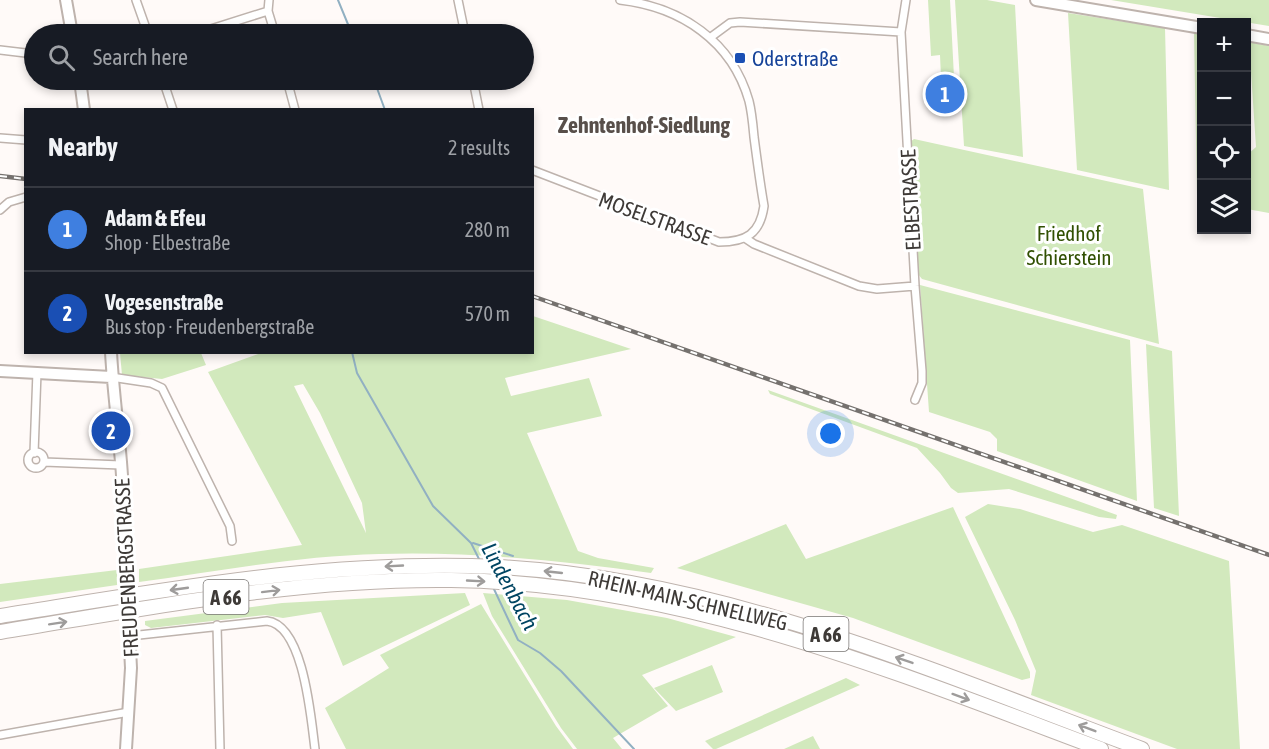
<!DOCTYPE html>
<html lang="en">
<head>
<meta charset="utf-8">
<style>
  body { margin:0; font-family:"Asap Condensed",sans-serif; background:#20242c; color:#f1f3f6 }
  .controls { position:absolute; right:18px; top:18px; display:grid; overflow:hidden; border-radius:0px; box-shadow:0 3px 9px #0003 }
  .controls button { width:54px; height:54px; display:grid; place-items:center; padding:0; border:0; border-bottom:2px solid #363941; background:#171b24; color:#f1f3f6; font:30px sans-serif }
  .you { position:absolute; left:831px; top:434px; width:21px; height:21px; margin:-15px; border:4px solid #fff; border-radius:50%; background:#1a73e8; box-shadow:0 0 0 9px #1a73e833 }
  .badge { display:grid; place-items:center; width:39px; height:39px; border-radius:50%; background:#ea580c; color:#fff; font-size:20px; font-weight:700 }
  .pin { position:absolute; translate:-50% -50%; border:3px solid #fff; box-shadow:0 2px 6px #0006 }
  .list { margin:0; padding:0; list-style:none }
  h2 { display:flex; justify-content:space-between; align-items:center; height:78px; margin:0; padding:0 24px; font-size:26px }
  h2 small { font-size:20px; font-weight:400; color:#9ea1a6 }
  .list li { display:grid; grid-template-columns:39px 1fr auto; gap:18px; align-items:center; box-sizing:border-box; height:84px; padding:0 24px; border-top:2px solid #363941 }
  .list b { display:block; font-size:22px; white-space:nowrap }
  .list p { margin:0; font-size:20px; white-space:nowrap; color:#9ea1a6 }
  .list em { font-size:20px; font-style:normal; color:#9ea1a6 }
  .icon { flex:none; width:33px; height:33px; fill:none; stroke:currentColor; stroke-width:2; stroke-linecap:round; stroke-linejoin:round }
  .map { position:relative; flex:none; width:1269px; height:749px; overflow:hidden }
  .search { position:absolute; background:#171b24; box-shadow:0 3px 9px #0003; left:24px; top:24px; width:510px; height:66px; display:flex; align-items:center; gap:15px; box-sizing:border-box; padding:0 21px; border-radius:33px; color:#9ea1a6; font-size:22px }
  .panel { position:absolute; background:#171b24; box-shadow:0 3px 9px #0003; left:24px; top:108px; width:510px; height:246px; border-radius:0px }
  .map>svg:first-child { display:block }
  .green { fill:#d2e9bd; fill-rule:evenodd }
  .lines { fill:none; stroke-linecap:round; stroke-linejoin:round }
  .stream { stroke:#91b0c2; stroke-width:2 }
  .street-casing { stroke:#beb3ad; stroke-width:10 }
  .secondary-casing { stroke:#beb3ad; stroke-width:14 }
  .highway-casing { stroke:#beb3ad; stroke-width:16 }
  .street { stroke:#fff; stroke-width:7 }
  .secondary { stroke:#fff; stroke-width:10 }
  .highway { stroke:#fff; stroke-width:14 }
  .rail-casing { stroke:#75716e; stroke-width:4.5 }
  .rail { stroke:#fff; stroke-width:2; stroke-dasharray:7; stroke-linecap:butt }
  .secondary-bridge-casing { stroke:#beb3ad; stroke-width:14; stroke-linecap:butt }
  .secondary-bridge { stroke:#fff; stroke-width:10 }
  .oneway { stroke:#9e9c9b }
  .transit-dot { fill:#1a4fb4; stroke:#fff; stroke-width:2 }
  .labels { text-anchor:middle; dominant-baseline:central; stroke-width:6; stroke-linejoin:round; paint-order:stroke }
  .shield { fill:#fff; stroke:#787573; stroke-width:1.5 }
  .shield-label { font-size:20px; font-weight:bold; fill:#3e3a37 }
  .transit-label { font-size:21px; fill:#164399; stroke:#fff; text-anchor:start }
  .street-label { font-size:21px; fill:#3e3a37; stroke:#fff }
  .park-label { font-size:21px; fill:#315002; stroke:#fff }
  .neighbourhood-label { font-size:22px; font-weight:bold; fill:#584f4a; stroke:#fff }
  .water-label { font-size:22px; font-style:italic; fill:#004562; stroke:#fff }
</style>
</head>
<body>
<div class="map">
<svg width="1269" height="749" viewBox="0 0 1269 749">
  <rect width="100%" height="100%" fill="#fffaf8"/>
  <!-- green -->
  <path class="green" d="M 928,0 L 950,0 L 954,77 L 941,77 L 940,55 L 931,56 Z
    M 955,0 L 987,0 L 1015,5 L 1023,157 L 964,146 Z
    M 1111,0 L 1269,0 L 1269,26 Z
    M 1068,13 L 1165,28 L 1169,190 L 1077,170 Z
    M 1194,32 L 1202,34 L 1201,197 L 1197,196 Z
    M 1249,42 L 1269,46 L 1269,213 L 1247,209 L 1247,155 L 1256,147 Z
    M 914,139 L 1143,189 L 1159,344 L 922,279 L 918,274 L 910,142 Z
    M 920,285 L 1130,340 L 1137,501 L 997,451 L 997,439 L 990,432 L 929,412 Z
    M 533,316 L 631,349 L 505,378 L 511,396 L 589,378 L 602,416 L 527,433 L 578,551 L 598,558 L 654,568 L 651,573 C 561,561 470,551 379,554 C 298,556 218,571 139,582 L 139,569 L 302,545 L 208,372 L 261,353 L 532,352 ZM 303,384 L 320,413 L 362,503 L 366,533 L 294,386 Z
    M 1146,344 L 1172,351 L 1179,516 L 1154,508 Z
    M 120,353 L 201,353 L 206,365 L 162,379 L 122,375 Z
    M 768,390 L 1117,515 L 1116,519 L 1099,517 L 1009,489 L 958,493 L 951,488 L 940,473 L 917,448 L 770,394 Z
    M 988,504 L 1020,509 L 1093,532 L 1122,525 L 1229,561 L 1240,749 L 1177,749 L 1031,695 L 1036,671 L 1015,620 L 965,517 Z
    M 953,507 L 1030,672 L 1030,678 L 1022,680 L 853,618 L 677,568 L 786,524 L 806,559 Z
    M 117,570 L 117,585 L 0,602 L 0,584 Z
    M 465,593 L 470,605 L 343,666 L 321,612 L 283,618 L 265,615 L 151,628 L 145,625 L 145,621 L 282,603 Z
    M 483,593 L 567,600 L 667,618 L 736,637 L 642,675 L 668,706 L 613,738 L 622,749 L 577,749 L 561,728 L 492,616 Z
    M 481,604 L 556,726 L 573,749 L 346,749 L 325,708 L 389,668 L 380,655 Z
    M 712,665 L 723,692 L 676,711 L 654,688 Z
    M 846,678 L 860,685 L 716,749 L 713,749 L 705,741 Z
    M 813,736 L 820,749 L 784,749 Z"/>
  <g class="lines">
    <!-- stream -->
    <path class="stream" d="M 338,0 L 352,34
      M 374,80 L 385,110
      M 352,352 L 357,373 L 433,506 L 471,543 L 481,563
      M 473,543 L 513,556
      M 493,587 L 518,640 L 540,653 L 561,671 L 634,749"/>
    <defs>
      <path id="street" d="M 136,0 L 148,34
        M 269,0 L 268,11 L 275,34
        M 458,0 L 465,34
        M 906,0 L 901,32 L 915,286 L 922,371 L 922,383 L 915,400
        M 195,34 L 268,11
        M 711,37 L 730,23 L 740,22 L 901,32
        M 0,50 L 34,54
        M 163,80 L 173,110
        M 287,80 L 295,110
        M 473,80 L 479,110
        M 0,138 L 26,140
        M 532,170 L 719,242 C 746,242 760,234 764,206 C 760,183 757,160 754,137 C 753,126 752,113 749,101 C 732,41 681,7 620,0
        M 0,210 L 9,202 L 26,197
        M 745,238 L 754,244 L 859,286 L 877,289 L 915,286
        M 111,377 L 151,383 L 162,388 L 230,526 L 232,541
        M28 460a8 8 0 1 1 16 0a8 8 0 1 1-16 0Z
        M 34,453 L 37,372
        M 44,462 L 121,465
        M 217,625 L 220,749
        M 130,636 L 267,621 C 304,625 311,719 315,749
        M 0,735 L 129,712"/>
      <path id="secondary" d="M 66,0 L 72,34
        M 1036,0 L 1202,28
        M 1246,35 L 1269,39
        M 80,80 L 84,110
        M 111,352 C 113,389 118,426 121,462 C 124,499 126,536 127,573
        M 0,371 L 111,377
        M 126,749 L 131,668 L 129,628"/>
      <path id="highway" d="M 0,616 C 165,590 330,559 498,567 C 723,579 933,671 1142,749
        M 0,632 C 149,608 299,578 451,580 C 680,583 890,670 1101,749"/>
    </defs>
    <!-- street casing -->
    <use href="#street" class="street-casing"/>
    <!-- secondary casing -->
    <use href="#secondary" class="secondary-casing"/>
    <!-- highway casing -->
    <use href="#highway" class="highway-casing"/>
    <!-- street -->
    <use href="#street" class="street"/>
    <!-- secondary -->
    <use href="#secondary" class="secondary"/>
    <!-- highway -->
    <use href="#highway" class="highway"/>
    <defs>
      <path id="rail" d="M 0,176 L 26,179
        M 532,296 L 1269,555"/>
    </defs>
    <!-- rail casing -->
    <use href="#rail" class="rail-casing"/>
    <!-- rail -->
    <use href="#rail" class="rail"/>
    <defs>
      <path id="secondary-bridge" d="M 127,573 L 129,628"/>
    </defs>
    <!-- secondary-bridge casing -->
    <use href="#secondary-bridge" class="secondary-bridge-casing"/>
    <!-- secondary-bridge -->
    <use href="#secondary-bridge" class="secondary-bridge"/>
  </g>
  <!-- one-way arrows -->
  <defs><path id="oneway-shaft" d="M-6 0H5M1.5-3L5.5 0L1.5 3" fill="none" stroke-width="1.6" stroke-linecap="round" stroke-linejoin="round" transform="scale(1.5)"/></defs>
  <g class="oneway">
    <use href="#oneway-shaft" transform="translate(394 566) rotate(177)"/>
    <use href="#oneway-shaft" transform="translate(553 572) rotate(-174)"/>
    <use href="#oneway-shaft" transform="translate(476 581) rotate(3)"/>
    <use href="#oneway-shaft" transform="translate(179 589) rotate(172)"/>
    <use href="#oneway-shaft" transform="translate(271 591) rotate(-7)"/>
    <use href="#oneway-shaft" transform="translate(58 623) rotate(-9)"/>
    <use href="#oneway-shaft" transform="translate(904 660) rotate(-161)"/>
    <use href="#oneway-shaft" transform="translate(961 697) rotate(20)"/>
    <use href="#oneway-shaft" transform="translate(1087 728) rotate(-159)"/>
  </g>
  <!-- markers -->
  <rect class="transit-dot" x="734" y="52" width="12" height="12" rx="3"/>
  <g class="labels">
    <!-- shield labels -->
    <g class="shield">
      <rect x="203.5" y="580" width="45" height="34" rx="4.5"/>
      <rect x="803.5" y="617" width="45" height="34" rx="4.5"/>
    </g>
    <g class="shield-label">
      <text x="226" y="597">A 66</text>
      <text x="826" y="634">A 66</text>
    </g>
    <!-- transit labels -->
    <g class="transit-label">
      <text x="752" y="58">Oderstraße</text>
    </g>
    <!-- street labels -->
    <g class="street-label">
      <text transform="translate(910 200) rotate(-93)">ELBESTRASSE</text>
      <text transform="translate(655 218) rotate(20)">MOSELSTRASSE</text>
      <text transform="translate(126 568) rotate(-93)">FREUDENBERGSTRASSE</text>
      <text transform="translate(688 600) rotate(13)">RHEIN-MAIN-SCHNELLWEG</text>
    </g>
    <!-- park labels -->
    <g class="park-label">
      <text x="1069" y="233">Friedhof<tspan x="1069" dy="24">Schierstein</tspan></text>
    </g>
    <!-- neighbourhood labels -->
    <g class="neighbourhood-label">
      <text x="644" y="125">Zehntenhof-Siedlung</text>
    </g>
    <!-- water labels -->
    <g class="water-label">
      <text transform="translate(510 586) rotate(62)">Lindenbach</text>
    </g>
  </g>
</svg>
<div class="controls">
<button>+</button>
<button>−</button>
<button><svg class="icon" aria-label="locate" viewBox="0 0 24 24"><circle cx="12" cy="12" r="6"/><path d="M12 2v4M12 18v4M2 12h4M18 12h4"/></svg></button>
<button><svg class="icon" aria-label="layers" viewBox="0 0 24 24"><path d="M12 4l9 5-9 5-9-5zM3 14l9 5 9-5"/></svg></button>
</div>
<div class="you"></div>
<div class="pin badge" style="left:945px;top:94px;background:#3f7fe0">1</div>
<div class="pin badge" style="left:111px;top:431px;background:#1a4fb4">2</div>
<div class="search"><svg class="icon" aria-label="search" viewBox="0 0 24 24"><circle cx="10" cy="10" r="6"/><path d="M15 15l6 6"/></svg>Search here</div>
<section class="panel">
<h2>Nearby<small>2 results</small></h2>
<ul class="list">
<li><span class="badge" style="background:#3f7fe0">1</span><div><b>Adam &amp; Efeu</b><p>Shop · Elbestraße</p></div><em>280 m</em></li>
<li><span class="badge" style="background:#1a4fb4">2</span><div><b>Vogesenstraße</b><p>Bus stop · Freudenbergstraße</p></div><em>570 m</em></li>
</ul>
</section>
</div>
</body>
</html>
